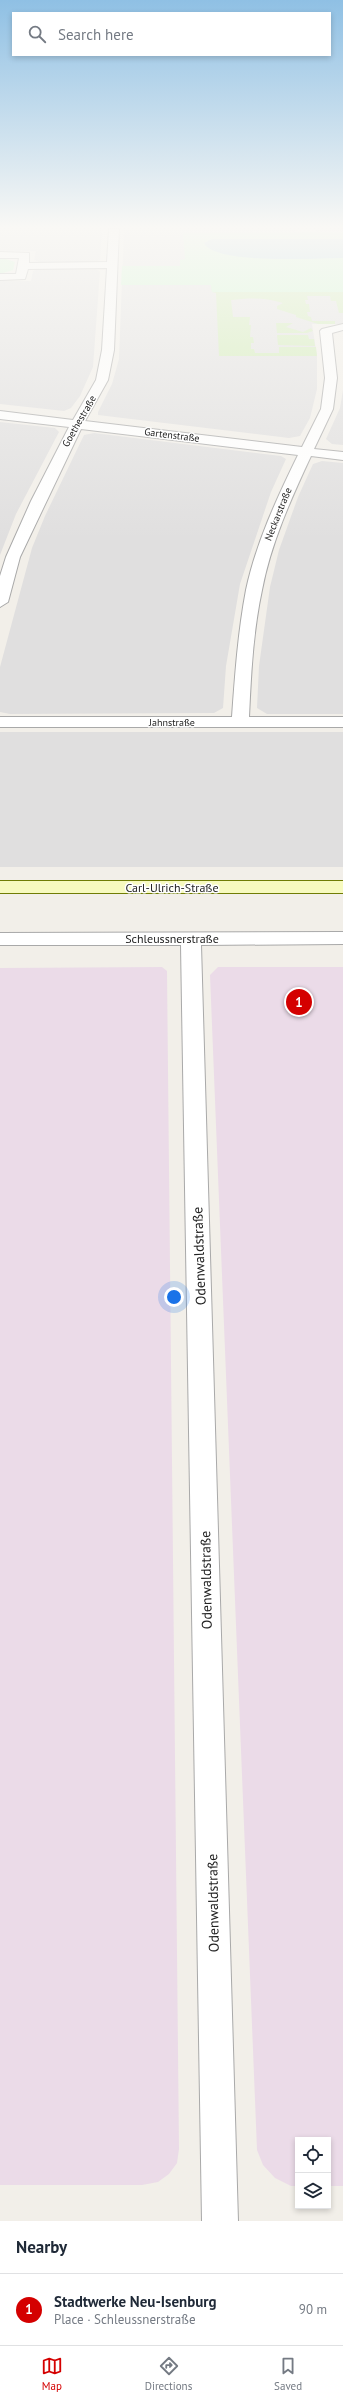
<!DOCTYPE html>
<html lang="en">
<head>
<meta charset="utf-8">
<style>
  body { margin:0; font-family:"PT Sans",sans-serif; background:#f2f2f3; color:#1f2937 }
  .controls { position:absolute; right:12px; bottom:12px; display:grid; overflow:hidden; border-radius:0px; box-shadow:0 2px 6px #0003 }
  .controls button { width:36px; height:36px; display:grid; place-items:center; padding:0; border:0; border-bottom:1px solid #e0e1e3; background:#fff; color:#1f2937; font:20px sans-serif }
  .you { position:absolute; left:174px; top:1297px; width:14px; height:14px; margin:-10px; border:3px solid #fff; border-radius:50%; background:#1a73e8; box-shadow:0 0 0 6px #1a73e833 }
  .badge { display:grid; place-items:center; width:26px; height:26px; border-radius:50%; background:#d40000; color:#fff; font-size:13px; font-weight:700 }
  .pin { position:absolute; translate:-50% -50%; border:2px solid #fff; box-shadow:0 1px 4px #0006 }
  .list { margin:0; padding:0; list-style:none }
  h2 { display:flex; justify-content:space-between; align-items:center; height:52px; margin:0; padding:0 16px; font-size:17px }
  h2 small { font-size:13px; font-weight:400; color:#747a83 }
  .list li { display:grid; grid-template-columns:26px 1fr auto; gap:12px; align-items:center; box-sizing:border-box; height:72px; padding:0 16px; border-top:1px solid #e0e1e3 }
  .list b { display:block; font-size:15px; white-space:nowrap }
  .list p { margin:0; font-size:13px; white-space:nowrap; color:#747a83 }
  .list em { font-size:13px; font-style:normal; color:#747a83 }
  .icon { flex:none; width:22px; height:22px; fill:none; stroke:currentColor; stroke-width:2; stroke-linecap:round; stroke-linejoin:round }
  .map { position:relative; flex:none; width:343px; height:2221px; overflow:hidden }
  .search { position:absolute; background:#fff; box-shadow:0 2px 6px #0003; left:12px; right:12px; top:12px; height:44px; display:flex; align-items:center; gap:10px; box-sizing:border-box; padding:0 14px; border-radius:0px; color:#747a83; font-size:15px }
  .sheet { height:124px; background:#fff }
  nav { display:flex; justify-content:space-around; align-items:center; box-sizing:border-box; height:56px; border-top:1px solid #e0e1e3; background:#fff; font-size:11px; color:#747a83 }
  nav a { display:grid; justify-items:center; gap:2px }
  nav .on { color:#d40000 }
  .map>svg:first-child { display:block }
  .residential { fill:#e0dfdf }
  .industrial { fill:#ebdbe8 }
  .grass { fill:#cdebb0 }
  .park { fill:#c8facc }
  .water { fill:#aad3df }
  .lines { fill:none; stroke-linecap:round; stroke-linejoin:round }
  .minor-casing { stroke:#a9a9a9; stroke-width:2 }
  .secondary-casing { stroke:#707d05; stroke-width:2 }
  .minor { fill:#fff; fill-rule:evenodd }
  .secondary { fill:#f7fabf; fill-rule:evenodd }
  .labels { text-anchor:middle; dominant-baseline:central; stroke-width:3; stroke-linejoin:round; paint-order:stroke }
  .far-street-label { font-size:10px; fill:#222; stroke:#fff }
  .street-label { font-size:12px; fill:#222; stroke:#fff }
  .near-street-label { font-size:14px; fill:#222; stroke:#fff }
</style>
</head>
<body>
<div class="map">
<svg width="343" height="2221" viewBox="0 0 343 2221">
  <rect width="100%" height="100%" fill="#f2efe9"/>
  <!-- residential -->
  <path class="residential" d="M 0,229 L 102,229 L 100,260 L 95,262 L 40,262 L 34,260 L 36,251 L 0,251 Z
    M 124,229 L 296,229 L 296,232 L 317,232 L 316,229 L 343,229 L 343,324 L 312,324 L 317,356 L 317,389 L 310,418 L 300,436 L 289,438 L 98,415 L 98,412 L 112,384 L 119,359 Z
    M 39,269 L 95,269 L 100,271 L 93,367 L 80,396 L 71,408 L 64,411 L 0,404 L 0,281 L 31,281 L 33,271 Z
    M 343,390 L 343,445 L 332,444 L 326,439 L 340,408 Z
    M 0,422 L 55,428 L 59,432 L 16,514 L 0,555 Z
    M 94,433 L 281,456 L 286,459 L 271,492 L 240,584 L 226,666 L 223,708 L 214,713 L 10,714 L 0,712 L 0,667 L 32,548 L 45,516 L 84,435 Z
    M 322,461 L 343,463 L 343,714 L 267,714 L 257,708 L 259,666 L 270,587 L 279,550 L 298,497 L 313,464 Z
    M 0,732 L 343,732 L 343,867 L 0,867 Z"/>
  <!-- industrial -->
  <path class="industrial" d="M 162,967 L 167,971 L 179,2149 L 177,2163 L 169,2174 L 158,2182 L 142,2185 L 0,2185 L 0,968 Z
    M 218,967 L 343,967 L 343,2186 L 328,2186 L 328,2140 L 298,2140 L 298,2186 L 291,2186 L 275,2178 L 263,2165 L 257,2150 L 210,975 Z"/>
  <!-- grass -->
  <path class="grass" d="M 343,266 L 343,313 L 339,313 L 336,301 L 331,301 L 330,296 L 307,296 L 308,300 L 305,300 L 306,304 L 309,304 L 310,312 L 307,312 L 308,316 L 311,317 L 312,321 L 335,321 L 335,324 L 318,324 L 296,317 L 296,315 L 277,309 L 277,306 L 283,303 C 264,297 249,298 231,300 L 233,317 L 250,317 L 249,325 L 251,325 L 250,337 L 253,337 L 254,343 L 251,343 L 251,349 L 254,349 L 255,353 L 279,353 L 279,347 L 316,347 L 317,356 L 219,356 L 216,293 L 212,292 L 211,285 L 121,285 Z
    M 276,323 L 293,323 L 286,327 L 303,332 L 311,328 L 313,331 L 307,333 L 313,333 L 277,333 Z
    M 277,335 L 308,335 L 309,339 L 314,339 L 315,346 L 278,345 Z"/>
  <!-- park -->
  <path class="park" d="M 343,232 L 343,292 L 212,292 L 211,285 L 121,285 L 122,266 L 180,266 L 180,260 L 185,259 L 183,233 Z
    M 0,257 L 15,262 L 13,270 L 0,274 Z"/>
  <!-- water -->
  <path class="water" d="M 212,239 L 343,239 L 343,258 C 317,258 215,265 204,243 Z"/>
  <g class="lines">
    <defs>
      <path id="minor" d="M 109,229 L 119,229 L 114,350 L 108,380 L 85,421 L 302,447 L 321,409 L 325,378 L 320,331 L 322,329 L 343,324 L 343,330 L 332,333 L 337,378 L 333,409 L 314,449 L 343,452 L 343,460 L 311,456 C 291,499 271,543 262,590 C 253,632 251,674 249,717 L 343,717 L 343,727 L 0,727 L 0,717 L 232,717 C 235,675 238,632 246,590 C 256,543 277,498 298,455 L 81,429 L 20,557 L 8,602 L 0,607 L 0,576 L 6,557 L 31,501 L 69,427 L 0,419 L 0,411 L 73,420 L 96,380 L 102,350 L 107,268 L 28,269 L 25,279 L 0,280 L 0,274 L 16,274 L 19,258 L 0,258 L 0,252 L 29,253 L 29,263 L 107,262 Z
        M 343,932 L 343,944 L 201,945 L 238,2221 L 202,2221 L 181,945 L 0,945 L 0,933 Z"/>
      <path id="secondary" d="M 0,881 L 343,881 L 343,893 L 0,893 Z"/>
    </defs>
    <!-- minor casing -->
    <use href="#minor" class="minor-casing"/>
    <!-- secondary casing -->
    <use href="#secondary" class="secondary-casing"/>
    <!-- minor -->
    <use href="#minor" class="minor"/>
    <!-- secondary -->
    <use href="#secondary" class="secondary"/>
  </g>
  <!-- sky -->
  <linearGradient id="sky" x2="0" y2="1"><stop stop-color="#8fc0e4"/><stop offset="0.42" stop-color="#f9f8f5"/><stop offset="1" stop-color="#f9f8f5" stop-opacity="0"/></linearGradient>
  <rect width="343" height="540" fill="url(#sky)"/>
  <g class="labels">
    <!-- far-street labels -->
    <g class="far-street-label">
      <text transform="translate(79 421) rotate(-60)">Goethestraße</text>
      <text transform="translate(172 435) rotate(7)">Gartenstraße</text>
      <text transform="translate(278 514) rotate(-68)">Neckarstraße</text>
      <text x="172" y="722">Jahnstraße</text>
    </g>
    <!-- street labels -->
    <g class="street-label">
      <text x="172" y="887">Carl-Ulrich-Straße</text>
      <text x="172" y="938">Schleussnerstraße</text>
    </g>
    <!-- near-street labels -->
    <g class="near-street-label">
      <text transform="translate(199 1256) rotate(-92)">Odenwaldstraße</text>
      <text transform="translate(206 1580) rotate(-91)">Odenwaldstraße</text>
      <text transform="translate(213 1903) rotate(-91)">Odenwaldstraße</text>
    </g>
  </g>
</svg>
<div class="controls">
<button><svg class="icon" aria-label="locate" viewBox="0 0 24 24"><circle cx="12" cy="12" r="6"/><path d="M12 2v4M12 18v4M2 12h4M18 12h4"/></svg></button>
<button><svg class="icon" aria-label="layers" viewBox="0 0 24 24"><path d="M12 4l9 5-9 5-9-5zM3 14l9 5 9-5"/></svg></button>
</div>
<div class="you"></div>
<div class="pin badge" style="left:299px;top:1002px">1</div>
<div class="search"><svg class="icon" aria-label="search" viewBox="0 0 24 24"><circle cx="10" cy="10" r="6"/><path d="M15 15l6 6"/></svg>Search here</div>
</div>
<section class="sheet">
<h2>Nearby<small></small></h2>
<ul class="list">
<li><span class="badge">1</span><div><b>Stadtwerke Neu-Isenburg</b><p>Place · Schleussnerstraße</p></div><em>90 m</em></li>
</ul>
</section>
<nav>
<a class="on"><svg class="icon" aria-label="map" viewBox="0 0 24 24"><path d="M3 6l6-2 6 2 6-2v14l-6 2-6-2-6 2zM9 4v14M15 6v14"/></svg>Map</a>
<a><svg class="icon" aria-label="directions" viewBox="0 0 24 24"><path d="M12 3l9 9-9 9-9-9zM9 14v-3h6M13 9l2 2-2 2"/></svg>Directions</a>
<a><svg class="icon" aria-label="saved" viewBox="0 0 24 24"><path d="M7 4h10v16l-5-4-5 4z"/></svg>Saved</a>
</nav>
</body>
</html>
